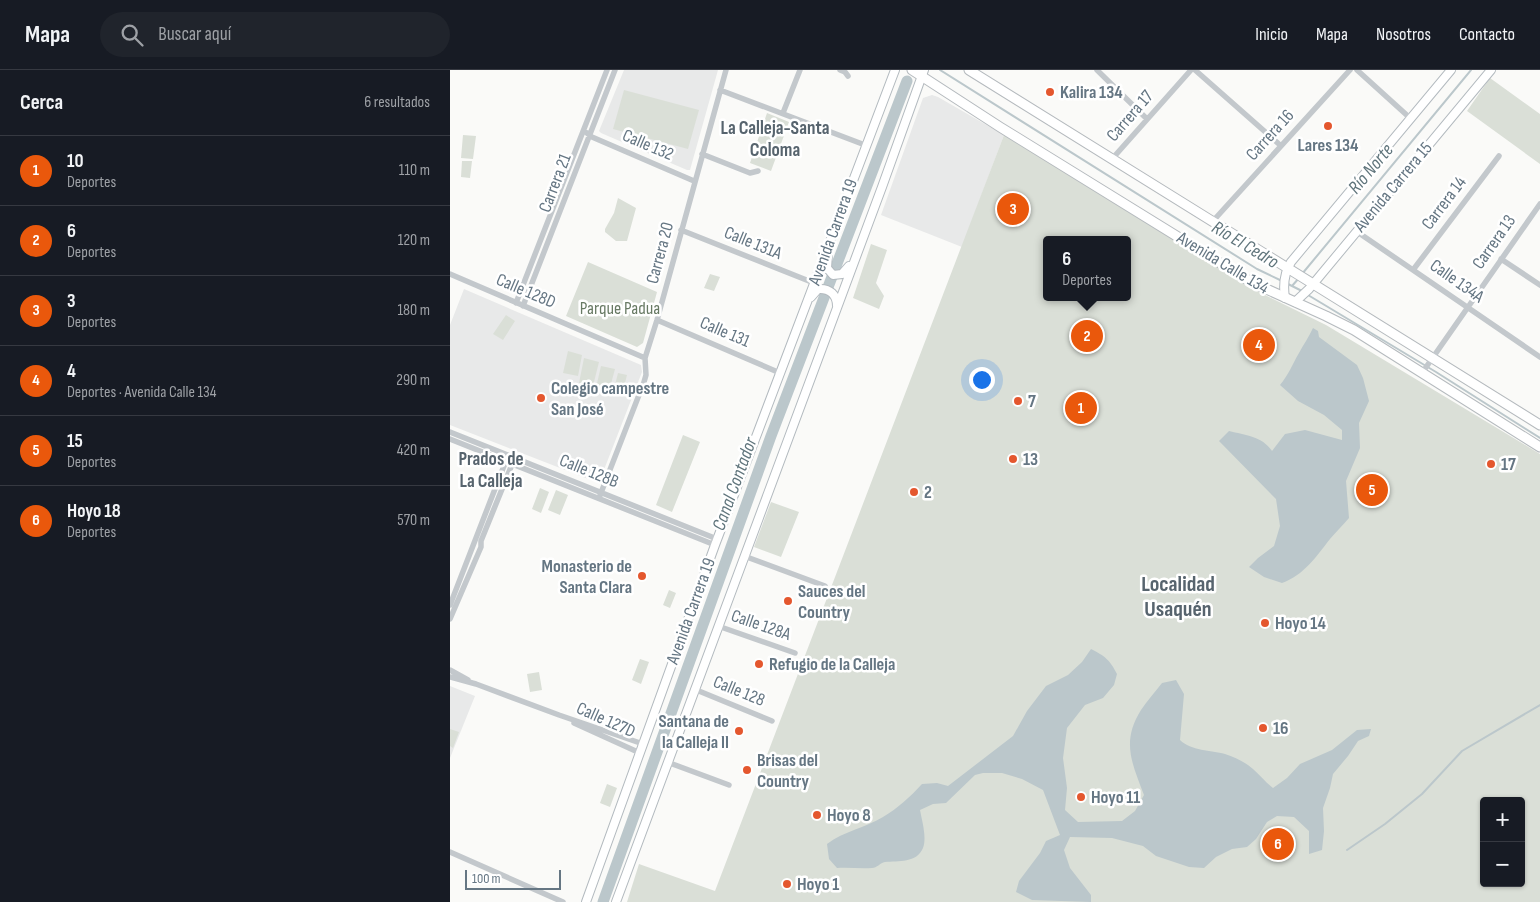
<!DOCTYPE html>
<html lang="es">
<head>
<meta charset="utf-8">
<style>
  body { margin:0; font-family:"Sofia Sans Condensed",sans-serif; background:#20242c; color:#f1f3f6 }
  .controls { position:absolute; right:15px; bottom:15px; display:grid; overflow:hidden; border-radius:5px; box-shadow:0 1px 4px #0004 }
  .controls button { width:45px; height:45px; display:grid; place-items:center; padding:0; border:0; border-bottom:1px solid #363941; background:#171b24; color:#f1f3f6; font:25px sans-serif }
  .scale { position:absolute; left:15px; bottom:12px; width:96px; box-sizing:border-box; padding-left:5px; border:2px solid #657683; border-top:0; font-size:14px; line-height:18px; white-space:nowrap; color:#657683; -webkit-text-stroke:4px #fff; paint-order:stroke }
  .you { position:absolute; left:531px; top:309px; width:18px; height:18px; margin:-12px; border:4px solid #fff; border-radius:50%; background:#1a73e8; box-shadow:0 0 0 8px #1a73e833 }
  .badge { display:grid; place-items:center; width:32px; height:32px; border-radius:50%; background:#ea580c; color:#fff; font-size:16px; font-weight:700 }
  .pin { position:absolute; translate:-50% -50%; border:2px solid #fff; box-shadow:0 1px 5px #0006 }
  .popup { position:absolute; left:593px; top:166px; width:88px; height:65px; box-sizing:border-box; display:grid; place-content:center; border-radius:5px; background:#171b24; filter:drop-shadow(0 1px 4px #0005); font-size:16px; white-space:nowrap; color:#9ea1a6 }
  .popup b { font-size:19px; color:#f1f3f6 }
  .popup::after { content:''; position:absolute; left:50%; top:100%; margin-left:-10px; border:10px solid transparent; border-top-color:#171b24 }
  .list { margin:0; padding:0; list-style:none }
  h2 { display:flex; justify-content:space-between; align-items:center; height:65px; margin:0; padding:0 20px; font-size:21px }
  h2 small { font-size:16px; font-weight:400; color:#9ea1a6 }
  .list li { display:grid; grid-template-columns:32px 1fr auto; gap:15px; align-items:center; box-sizing:border-box; height:70px; padding:0 20px; border-top:1px solid #363941 }
  .list b { display:block; font-size:19px; white-space:nowrap }
  .list p { margin:0; font-size:16px; white-space:nowrap; color:#9ea1a6 }
  .list em { font-size:16px; font-style:normal; color:#9ea1a6 }
  .icon { flex:none; width:28px; height:28px; fill:none; stroke:currentColor; stroke-width:2; stroke-linecap:round; stroke-linejoin:round }
  .map { position:relative; flex:none; width:1090px; height:832px; overflow:hidden }
  header { display:flex; align-items:center; gap:30px; box-sizing:border-box; height:70px; padding:0 25px; background:#171b24; border-bottom:1px solid #363941 }
  header strong { font-size:24px }
  nav { display:flex; gap:28px; margin-inline-start:auto; font-size:18px }
  .search { width:350px; height:45px; background:#20242c; display:flex; align-items:center; gap:12px; box-sizing:border-box; padding:0 18px; border-radius:28px; color:#9ea1a6; font-size:19px }
  main { display:flex }
  aside { flex:1; background:#171b24 }
  .map>svg:first-child { display:block }
  .built { fill:#e8e9e9 }
  .green { fill:#dadfd7; fill-rule:evenodd }
  .water { fill:#bbc7cb }
  .lines { fill:none; stroke-linecap:round; stroke-linejoin:round }
  .stream { stroke:#bbc7cb; stroke-width:2 }
  .river { stroke:#bbc7cb; stroke-width:11 }
  .secondary-casing { stroke:#b3babf; stroke-width:10 }
  .primary-casing { stroke:#b5babe; stroke-width:11 }
  .street { stroke:#c3c8cc; stroke-width:5.5 }
  .secondary { stroke:#fff; stroke-width:8 }
  .primary { stroke:#fff; stroke-width:9 }
  .poi-dot { fill:#e4572e; stroke:#fff; stroke-width:2 }
  .labels { text-anchor:middle; dominant-baseline:central; stroke-width:5; stroke-linejoin:round; paint-order:stroke }
  .poi-label { font-size:18px; font-weight:bold; fill:#657683; stroke:#fff; text-anchor:start }
  .street-label { font-size:18px; fill:#657683; stroke:#fff }
  .park-label { font-size:18px; fill:#687a64; stroke:#fff }
  .neighbourhood-label { font-size:19px; font-weight:bold; fill:#57646e; stroke:#fff }
  .water-label { font-size:19px; font-style:italic; fill:#60757c; stroke:#fff }
  .district-label { font-size:22px; font-weight:bold; fill:#57646e; stroke:#fff }
</style>
</head>
<body>
<header>
<strong>Mapa</strong>
<div class="search"><svg class="icon" aria-label="search" viewBox="0 0 24 24"><circle cx="10" cy="10" r="6"/><path d="M15 15l6 6"/></svg>Buscar aquí</div>
<nav><a>Inicio</a><a>Mapa</a><a>Nosotros</a><a>Contacto</a></nav>
</header>
<main>
<aside>
<h2>Cerca<small>6 resultados</small></h2>
<ul class="list">
<li><span class="badge">1</span><div><b>10</b><p>Deportes</p></div><em>110 m</em></li>
<li><span class="badge">2</span><div><b>6</b><p>Deportes</p></div><em>120 m</em></li>
<li><span class="badge">3</span><div><b>3</b><p>Deportes</p></div><em>180 m</em></li>
<li><span class="badge">4</span><div><b>4</b><p>Deportes · Avenida Calle 134</p></div><em>290 m</em></li>
<li><span class="badge">5</span><div><b>15</b><p>Deportes</p></div><em>420 m</em></li>
<li><span class="badge">6</span><div><b>Hoyo 18</b><p>Deportes</p></div><em>570 m</em></li>
</ul>
</aside>
<div class="map">
<svg width="1090" height="832" viewBox="0 0 1090 832">
  <rect width="100%" height="100%" fill="#fafaf8"/>
  <!-- built -->
  <path class="built" d="M 174,0 L 268,0 L 240,100 L 237,100 L 151,63 L 149,61 Z
    M 482,25 L 488,27 L 554,65 L 512,177 L 431,145 L 473,28 Z
    M 14,219 L 191,295 L 192,302 L 150,410 L 146,412 L 0,355 L 0,255 Z
    M 0,616 L 25,626 L 0,688 Z"/>
  <!-- green -->
  <path class="green" d="M 1040,8 L 1090,44 L 1090,94 L 1017,41 Z
    M 174,20 L 249,40 L 238,79 L 163,59 Z
    M 317,43 L 339,52 L 321,101 L 300,93 Z
    M 13,65 L 26,66 L 23,89 L 11,88 Z
    M 554,65 L 805,220 L 876,255 L 1090,384 L 1090,832 L 177,832 L 189,794 L 265,821 ZM 597,170 L 677,170 L 677,227 L 597,227 ZM 1034,731 L 1071,731 L 1071,813 L 1034,813 Z
    M 12,91 L 22,91 L 20,108 L 11,107 Z
    M 168,128 L 186,138 L 177,171 L 166,171 L 155,162 L 155,159 L 164,143 Z
    M 421,174 L 437,180 L 426,213 L 434,226 L 429,239 L 403,228 Z
    M 138,192 L 207,222 L 193,273 L 187,277 L 116,246 Z
    M 260,204 L 270,207 L 264,221 L 254,218 Z
    M 56,245 L 65,251 L 53,270 L 43,264 Z
    M 118,281 L 132,285 L 128,306 L 113,303 Z
    M 134,288 L 149,292 L 143,316 L 129,313 Z
    M 151,296 L 165,299 L 158,325 L 145,322 Z
    M 168,303 L 177,305 L 172,325 L 163,323 Z
    M 233,365 L 250,372 L 222,442 L 206,435 Z
    M 90,418 L 99,422 L 91,443 L 82,439 Z
    M 106,420 L 118,425 L 110,445 L 98,440 Z
    M 321,432 L 349,442 L 331,487 L 304,477 Z
    M 219,520 L 226,523 L 220,538 L 213,535 Z
    M 190,589 L 199,592 L 191,614 L 182,610 Z
    M 89,602 L 92,620 L 80,622 L 77,604 Z
    M 0,659 L 9,662 L 3,678 L 0,676 Z
    M 157,714 L 167,718 L 160,737 L 150,733 Z"/>
  <!-- water -->
  <path class="water" d="M 863,258 L 868,261 L 869,267 L 907,295 L 913,308 L 919,331 L 909,353 L 910,378 L 896,411 L 899,448 C 893,455 886,462 880,469 C 866,487 854,505 832,513 L 814,507 L 799,497 L 808,488 L 824,476 L 830,456 L 826,429 L 769,371 L 779,361 C 795,365 812,366 822,381 L 835,364 L 855,360 L 892,370 L 892,360 L 874,345 L 848,331 L 830,315 C 839,304 842,295 849,283 C 853,275 859,267 863,258 Z
    M 641,579 C 655,586 660,590 667,604 L 664,615 L 653,628 L 635,635 L 617,658 L 613,688 L 617,718 L 615,740 L 628,752 L 672,751 L 685,741 L 694,725 C 682,693 671,672 691,640 C 697,631 705,622 712,613 L 726,610 L 734,624 L 730,670 C 741,681 761,680 775,684 C 785,687 795,692 803,699 C 810,705 815,712 823,718 L 837,708 L 850,694 L 882,680 L 907,660 L 921,659 L 919,666 L 908,671 L 898,686 L 883,704 L 880,718 L 873,738 L 874,761 L 872,780 L 859,784 L 859,761 L 844,747 L 827,746 L 817,752 L 806,769 L 797,777 L 782,779 L 766,787 L 754,798 L 739,797 L 706,786 L 693,776 L 662,768 L 620,767 L 614,780 L 620,798 L 641,825 L 641,832 L 582,830 L 566,822 L 569,811 L 590,783 L 596,771 L 610,765 L 593,720 L 572,709 L 552,703 L 533,703 L 525,705 L 496,733 L 483,734 L 470,740 C 472,751 477,767 473,778 C 467,793 448,791 435,792 C 430,793 427,798 422,798 C 410,799 399,797 387,798 L 379,789 L 377,774 C 394,761 415,758 433,747 C 448,738 460,727 472,714 L 487,713 L 498,716 L 563,666 L 577,641 L 596,616 L 618,605 L 632,592 Z"/>
  <g class="lines">
    <!-- stream -->
    <path class="stream" d="M 490,0 L 807,199 L 832,211
      M 852,204 L 1021,0
      M 836,213 L 852,221
      M 842,216 L 849,208
      M 858,225 L 986,302 L 1090,368
      M 897,780 L 935,754 L 972,724 L 1012,681 L 1090,635"/>
    <!-- river -->
    <path class="river" d="M 153,832 L 321,366 L 457,11"/>
    <defs>
      <path id="secondary" d="M 378,184 L 377,198 L 383,205 L 392,204 L 399,196
        M 361,227 L 368,219 C 380,218 387,225 387,236
        M 835,228 C 833,215 834,203 841,192 L 1001,0
        M 845,232 L 859,219 L 1041,0
        M 136,832 L 265,475 L 445,0
        M 166,832 L 432,117 L 474,0"/>
      <path id="primary" d="M 462,0 L 550,57 L 801,212 L 876,246 L 904,260 L 1090,377
        M 519,0 L 1090,355"/>
    </defs>
    <!-- secondary casing -->
    <use href="#secondary" class="secondary-casing"/>
    <!-- primary casing -->
    <use href="#primary" class="primary-casing"/>
    <!-- street -->
    <path class="street" d="M 390,0 L 395,2 L 398,6
      M 647,0 L 697,49
      M 745,0 L 830,75
      M 907,0 L 960,48
      M 270,20 L 415,75
      M 333,43 L 350,0
      M 137,63 L 142,67 L 244,111
      M 252,84 L 300,103 L 308,101
      M 662,89 L 741,0
      M 763,151 L 900,0
      M 231,160 L 364,213
      M 906,161 L 1090,287
      M 1051,189 L 1090,215
      M 963,200 L 1049,86
      M 0,204 L 195,288
      M 66,233 L 157,0
      M 73,236 L 165,0
      M 207,250 L 330,303
      M 972,303 L 1090,134
      M 0,362 L 267,469
      M 0,369 L 265,475
      M 149,428 L 194,312 L 196,305 L 195,288 L 207,250 L 276,0
      M 294,486 L 375,516
      M 0,535 L 57,388
      M 0,549 L 31,477 L 31,471 L 63,392
      M 268,556 L 345,583
      M 0,600 L 18,610
      M 0,607 L 26,614 L 109,645 L 193,674
      M 244,619 L 322,651
      M 124,653 L 190,683
      M 217,692 L 279,715
      M 0,782 L 113,832"/>
    <!-- secondary -->
    <use href="#secondary" class="secondary"/>
    <!-- primary -->
    <use href="#primary" class="primary"/>
  </g>
  <!-- markers -->
  <g class="poi-dot">
    <circle cx="600" cy="22" r="5"/>
    <circle cx="878" cy="56" r="5"/>
    <circle cx="91" cy="328" r="5"/>
    <circle cx="568" cy="331" r="5"/>
    <circle cx="563" cy="389" r="5"/>
    <circle cx="1041" cy="394" r="5"/>
    <circle cx="464" cy="422" r="5"/>
    <circle cx="192" cy="506" r="5"/>
    <circle cx="338" cy="531" r="5"/>
    <circle cx="815" cy="553" r="5"/>
    <circle cx="309" cy="594" r="5"/>
    <circle cx="813" cy="658" r="5"/>
    <circle cx="289" cy="661" r="5"/>
    <circle cx="297" cy="700" r="5"/>
    <circle cx="631" cy="727" r="5"/>
    <circle cx="367" cy="745" r="5"/>
    <circle cx="337" cy="814" r="5"/>
  </g>
  <g class="labels">
    <!-- poi labels -->
    <g class="poi-label">
      <text x="610" y="22">Kalira 134</text>
      <text x="878" y="75" text-anchor="middle">Lares 134</text>
      <text x="101" y="318">Colegio campestre<tspan x="101" dy="21">San José</tspan></text>
      <text x="578" y="331">7</text>
      <text x="573" y="389">13</text>
      <text x="1051" y="394">17</text>
      <text x="474" y="422">2</text>
      <text x="182" y="496" text-anchor="end">Monasterio de<tspan x="182" dy="21">Santa Clara</tspan></text>
      <text x="348" y="521">Sauces del<tspan x="348" dy="21">Country</tspan></text>
      <text x="825" y="553">Hoyo 14</text>
      <text x="319" y="594">Refugio de la Calleja</text>
      <text x="279" y="651" text-anchor="end">Santana de<tspan x="279" dy="21">la Calleja II</tspan></text>
      <text x="823" y="658">16</text>
      <text x="307" y="690">Brisas del<tspan x="307" dy="21">Country</tspan></text>
      <text x="641" y="727">Hoyo 11</text>
      <text x="377" y="745">Hoyo 8</text>
      <text x="347" y="814">Hoyo 1</text>
    </g>
    <!-- street labels -->
    <g class="street-label">
      <text transform="translate(680 46) rotate(-49)">Carrera 17</text>
      <text transform="translate(820 65) rotate(-48)">Carrera 16</text>
      <text transform="translate(198 75) rotate(23)">Calle 132</text>
      <text transform="translate(105 113) rotate(-69)">Carrera 21</text>
      <text transform="translate(943 117) rotate(-50)">Avenida Carrera 15</text>
      <text transform="translate(994 133) rotate(-53)">Carrera 14</text>
      <text transform="translate(383 162) rotate(-70)">Avenida Carrera 19</text>
      <text transform="translate(1044 172) rotate(-55)">Carrera 13</text>
      <text transform="translate(303 173) rotate(22)">Calle 131A</text>
      <text transform="translate(210 183) rotate(-75)">Carrera 20</text>
      <text transform="translate(773 193) rotate(31)">Avenida Calle 134</text>
      <text transform="translate(1007 211) rotate(35)">Calle 134A</text>
      <text transform="translate(76 221) rotate(23)">Calle 128D</text>
      <text transform="translate(275 262) rotate(23)">Calle 131</text>
      <text transform="translate(139 401) rotate(22)">Calle 128B</text>
      <text transform="translate(241 541) rotate(-70)">Avenida Carrera 19</text>
      <text transform="translate(311 555) rotate(19)">Calle 128A</text>
      <text transform="translate(289 621) rotate(22)">Calle 128</text>
      <text transform="translate(156 650) rotate(24)">Calle 127D</text>
    </g>
    <!-- park labels -->
    <g class="park-label">
      <text x="170" y="238">Parque Padua</text>
    </g>
    <!-- neighbourhood labels -->
    <g class="neighbourhood-label">
      <text x="325" y="58">La Calleja-Santa<tspan x="325" dy="22">Coloma</tspan></text>
      <text x="41" y="389">Prados de<tspan x="41" dy="22">La Calleja</tspan></text>
    </g>
    <!-- water labels -->
    <g class="water-label">
      <text transform="translate(921 99) rotate(-50)">Río Norte</text>
      <text transform="translate(795 175) rotate(31)">Río El Cedro</text>
      <text transform="translate(285 414) rotate(-70)">Canal Contador</text>
    </g>
    <!-- district labels -->
    <g class="district-label">
      <text x="728" y="514">Localidad<tspan x="728" dy="25">Usaquén</tspan></text>
    </g>
  </g>
</svg>
<div class="controls">
<button>+</button>
<button>−</button>
</div>
<div class="scale">100 m</div>
<div class="you"></div>
<div class="pin badge" style="left:631px;top:338px">1</div>
<div class="pin badge" style="left:637px;top:266px">2</div>
<div class="popup"><b>6</b>Deportes</div>
<div class="pin badge" style="left:563px;top:139px">3</div>
<div class="pin badge" style="left:809px;top:275px">4</div>
<div class="pin badge" style="left:922px;top:420px">5</div>
<div class="pin badge" style="left:828px;top:774px">6</div>
</div>
</main>
</body>
</html>
